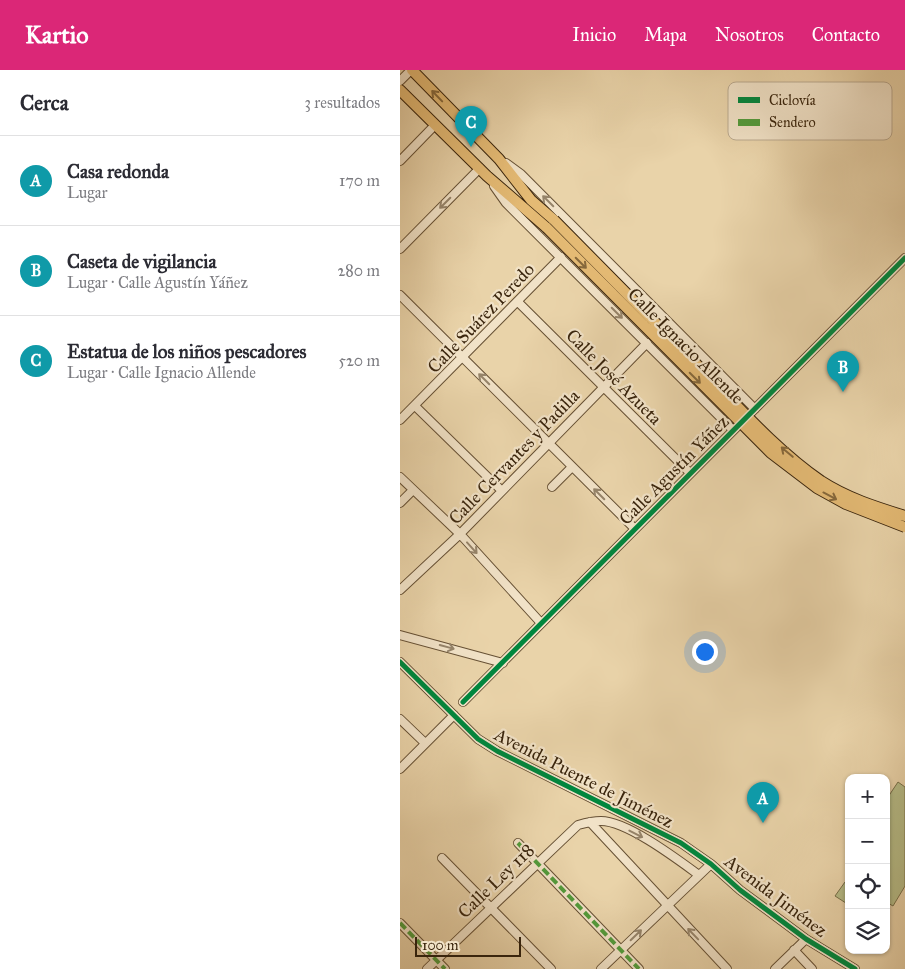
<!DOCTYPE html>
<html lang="es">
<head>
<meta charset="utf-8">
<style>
  body { margin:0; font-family:"IM FELL Great Primer",serif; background:#f7f7f7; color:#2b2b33 }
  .controls { position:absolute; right:15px; bottom:15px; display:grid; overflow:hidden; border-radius:10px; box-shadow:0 1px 4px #0004 }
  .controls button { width:45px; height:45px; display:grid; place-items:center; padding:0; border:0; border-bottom:1px solid #e1e1e2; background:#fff; color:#2b2b33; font:25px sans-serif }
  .scale { position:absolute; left:15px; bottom:12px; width:106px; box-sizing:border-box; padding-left:5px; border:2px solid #3a250d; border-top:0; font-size:14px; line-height:18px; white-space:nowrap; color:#3a250d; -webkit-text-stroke:4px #f1e2c7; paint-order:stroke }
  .you { position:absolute; left:304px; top:581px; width:18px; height:18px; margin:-12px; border:4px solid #fff; border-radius:50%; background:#1a73e8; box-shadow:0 0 0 8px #1a73e833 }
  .badge { display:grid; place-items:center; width:32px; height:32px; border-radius:50%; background:#db2777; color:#fff; font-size:16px; font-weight:700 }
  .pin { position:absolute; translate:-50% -41px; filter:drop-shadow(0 1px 2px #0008) }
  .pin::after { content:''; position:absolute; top:26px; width:18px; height:15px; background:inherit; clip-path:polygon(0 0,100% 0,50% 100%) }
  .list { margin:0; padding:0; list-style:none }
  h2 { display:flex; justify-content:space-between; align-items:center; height:65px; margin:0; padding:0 20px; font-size:21px }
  h2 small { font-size:16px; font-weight:400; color:#7c7c81 }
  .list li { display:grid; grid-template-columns:32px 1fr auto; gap:15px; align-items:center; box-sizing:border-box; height:90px; padding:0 20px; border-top:1px solid #e1e1e2 }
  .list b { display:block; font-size:19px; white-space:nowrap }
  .list p { margin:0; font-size:16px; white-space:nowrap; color:#7c7c81 }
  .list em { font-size:16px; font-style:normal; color:#7c7c81 }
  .icon { flex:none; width:28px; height:28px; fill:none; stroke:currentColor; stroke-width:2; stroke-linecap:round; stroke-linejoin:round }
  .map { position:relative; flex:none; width:505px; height:899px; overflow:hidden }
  header { display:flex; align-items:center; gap:30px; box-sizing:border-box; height:70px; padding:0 25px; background:#db2777; color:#fff }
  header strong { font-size:24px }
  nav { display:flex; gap:28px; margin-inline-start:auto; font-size:18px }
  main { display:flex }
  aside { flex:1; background:#fff }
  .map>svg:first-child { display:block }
  .green { fill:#b6bc88; stroke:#78704a }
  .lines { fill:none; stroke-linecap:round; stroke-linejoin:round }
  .minor-casing { stroke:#665034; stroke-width:10 }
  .major-casing { stroke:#3a250d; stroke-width:12 }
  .minor { stroke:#f1e2c7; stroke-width:8 }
  .major { stroke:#e4ba74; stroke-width:10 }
  .major-bridge-casing { stroke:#3a250d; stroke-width:12; stroke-linecap:butt }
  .major-bridge { stroke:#e4ba74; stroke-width:10 }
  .quiet { stroke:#529b3b; stroke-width:4; stroke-dasharray:8 4; stroke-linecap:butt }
  .cycleway-casing { stroke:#f1e2c7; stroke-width:8 }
  .cycleway { stroke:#00873e; stroke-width:5 }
  .oneway { stroke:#86683b }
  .oneway2 { stroke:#96846a }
  .labels { text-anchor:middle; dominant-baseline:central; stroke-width:4.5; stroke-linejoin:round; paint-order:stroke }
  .street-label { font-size:18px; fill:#3a250d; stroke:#f1e2c7 }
  .key { fill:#f1e2c7; stroke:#baa98f; stroke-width:1 }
  .key-label { font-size:14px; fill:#3a250d }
</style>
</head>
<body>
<header>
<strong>Kartio</strong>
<nav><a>Inicio</a><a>Mapa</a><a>Nosotros</a><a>Contacto</a></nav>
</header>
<main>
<aside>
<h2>Cerca<small>3 resultados</small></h2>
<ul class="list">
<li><span class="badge" style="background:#0f9aa8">A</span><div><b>Casa redonda</b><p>Lugar</p></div><em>170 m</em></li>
<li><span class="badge" style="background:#0f9aa8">B</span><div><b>Caseta de vigilancia</b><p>Lugar · Calle Agustín Yáñez</p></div><em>280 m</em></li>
<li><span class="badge" style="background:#0f9aa8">C</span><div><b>Estatua de los niños pescadores</b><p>Lugar · Calle Ignacio Allende</p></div><em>520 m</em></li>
</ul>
</aside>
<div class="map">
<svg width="505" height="899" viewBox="0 0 505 899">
  <rect width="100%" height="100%" fill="#e9d3a9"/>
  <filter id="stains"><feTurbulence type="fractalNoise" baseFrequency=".004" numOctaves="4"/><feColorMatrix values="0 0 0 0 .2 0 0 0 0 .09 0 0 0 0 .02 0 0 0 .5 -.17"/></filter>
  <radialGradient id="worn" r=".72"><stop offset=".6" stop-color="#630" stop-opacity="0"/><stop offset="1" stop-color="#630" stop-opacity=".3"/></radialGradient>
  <!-- green -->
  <path class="green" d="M 498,712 L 505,717 L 505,816 L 493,836 L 486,832 L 486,730 Z
    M 445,812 L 449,815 L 449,835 L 435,826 Z"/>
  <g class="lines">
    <defs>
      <path id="minor" d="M 0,11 L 11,0
        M 0,91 L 35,55
        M 106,93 L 121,104 L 355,339
        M 94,116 L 106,133 L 333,360
        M 0,179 L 80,98
        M 0,225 L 234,458
        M 118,232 L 290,403
        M 15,336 L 102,421
        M 0,350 L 161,187
        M 0,407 L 60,464 L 141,553
        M 152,417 L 172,397
        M 0,433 L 13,420
        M 0,520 L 60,464 L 247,273
        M 0,565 L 103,593
        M 0,592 L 78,669 L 97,681 L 281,773 L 311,794 L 340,820 L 406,869 L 455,899
        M 63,632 L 505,188
        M 0,649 L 25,673
        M 0,699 L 54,645
        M 190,752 L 327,899
        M 118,773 L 239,899
        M 42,788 L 151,899
        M 0,853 L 45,899
        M 394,880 L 412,899
        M 27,899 L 178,755 C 185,753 193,751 201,751 C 227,751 277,789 299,805
        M 201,899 L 311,794
        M 375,899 L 406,869"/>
      <path id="major" d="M 12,0 L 99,89 L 131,130 L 154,150
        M 0,20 L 87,106 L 147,158"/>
    </defs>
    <!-- minor casing -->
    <use href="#minor" class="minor-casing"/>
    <!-- major casing -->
    <use href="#major" class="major-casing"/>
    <!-- minor -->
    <use href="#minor" class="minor"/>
    <!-- major -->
    <use href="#major" class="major"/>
    <defs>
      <path id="major-bridge" d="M 154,150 C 205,202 256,253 307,305 C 342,341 379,382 421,411 C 447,428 476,437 505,446
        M 147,158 L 371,383 L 417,418 L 446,434 L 505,457"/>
    </defs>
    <!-- major-bridge casing -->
    <use href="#major-bridge" class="major-bridge-casing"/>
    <!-- major-bridge -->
    <use href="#major-bridge" class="major-bridge"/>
    <!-- quiet -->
    <path class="quiet" d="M 118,773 L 239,899
      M 0,853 L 45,899"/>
    <defs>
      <path id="cycleway" d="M 0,592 L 78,669 L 97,681 L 281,773 L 311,794 L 340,820 L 406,869 L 455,899
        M 63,632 L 505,188"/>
    </defs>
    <!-- cycleway casing -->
    <use href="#cycleway" class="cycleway-casing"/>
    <!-- cycleway -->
    <use href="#cycleway" class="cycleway"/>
  </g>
  <!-- one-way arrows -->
  <defs><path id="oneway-shaft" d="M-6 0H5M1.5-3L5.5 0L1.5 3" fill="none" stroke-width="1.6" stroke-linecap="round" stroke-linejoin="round" transform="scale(1.25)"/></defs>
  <g class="oneway">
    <use href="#oneway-shaft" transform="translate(37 26) rotate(-134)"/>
    <use href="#oneway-shaft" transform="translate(181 193) rotate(45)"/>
    <use href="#oneway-shaft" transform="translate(295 308) rotate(45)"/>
    <use href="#oneway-shaft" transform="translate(387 382) rotate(-140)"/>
    <use href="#oneway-shaft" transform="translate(430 426) rotate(28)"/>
  </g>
  <g class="oneway2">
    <use href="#oneway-shaft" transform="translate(148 131) rotate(-135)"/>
    <use href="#oneway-shaft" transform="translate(45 133) rotate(135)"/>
    <use href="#oneway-shaft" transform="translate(217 243) rotate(45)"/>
    <use href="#oneway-shaft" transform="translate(84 309) rotate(-135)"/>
    <use href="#oneway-shaft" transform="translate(199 424) rotate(-135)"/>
    <use href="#oneway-shaft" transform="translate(72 478) rotate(48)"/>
    <use href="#oneway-shaft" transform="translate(47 577) rotate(15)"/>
    <use href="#oneway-shaft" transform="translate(236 764) rotate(27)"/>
    <use href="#oneway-shaft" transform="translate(293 864) rotate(-134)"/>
    <use href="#oneway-shaft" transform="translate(236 865) rotate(-44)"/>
  </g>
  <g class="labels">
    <!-- street labels -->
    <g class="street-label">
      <text transform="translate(81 248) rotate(-46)">Calle Suárez Peredo</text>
      <text transform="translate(286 276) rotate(45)">Calle Ignacio Allende</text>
      <text transform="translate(214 307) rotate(45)">Calle José Azueta</text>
      <text transform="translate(114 387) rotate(-46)">Calle Cervantes y Padilla</text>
      <text transform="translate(274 400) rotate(-45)">Calle Agustín Yáñez</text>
      <text transform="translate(184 708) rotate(27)">Avenida Puente de Jiménez</text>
      <text transform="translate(96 811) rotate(-44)">Calle Ley 118</text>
      <text transform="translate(376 826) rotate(37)">Avenida Jiménez</text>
    </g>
  </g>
  <!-- legend -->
  <rect x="328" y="12" width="164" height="58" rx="8" class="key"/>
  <rect x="338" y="27" width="22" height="6" fill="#00873e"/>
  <rect x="338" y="49" width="22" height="7" fill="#529b3b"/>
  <g class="key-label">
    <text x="369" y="35">Ciclovía</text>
    <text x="369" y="57">Sendero</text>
  </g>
  <rect width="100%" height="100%" filter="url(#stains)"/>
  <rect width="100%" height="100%" fill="url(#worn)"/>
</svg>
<div class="controls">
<button>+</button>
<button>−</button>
<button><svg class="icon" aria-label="locate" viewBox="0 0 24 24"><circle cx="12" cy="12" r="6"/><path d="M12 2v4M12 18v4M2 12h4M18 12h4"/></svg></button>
<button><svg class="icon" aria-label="layers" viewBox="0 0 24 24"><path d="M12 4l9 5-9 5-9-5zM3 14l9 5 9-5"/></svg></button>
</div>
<div class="scale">100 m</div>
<div class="you"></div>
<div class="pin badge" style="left:363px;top:753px;background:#0f9aa8">A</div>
<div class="pin badge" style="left:443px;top:322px;background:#0f9aa8">B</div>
<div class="pin badge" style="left:71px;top:77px;background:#0f9aa8">C</div>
</div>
</main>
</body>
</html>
